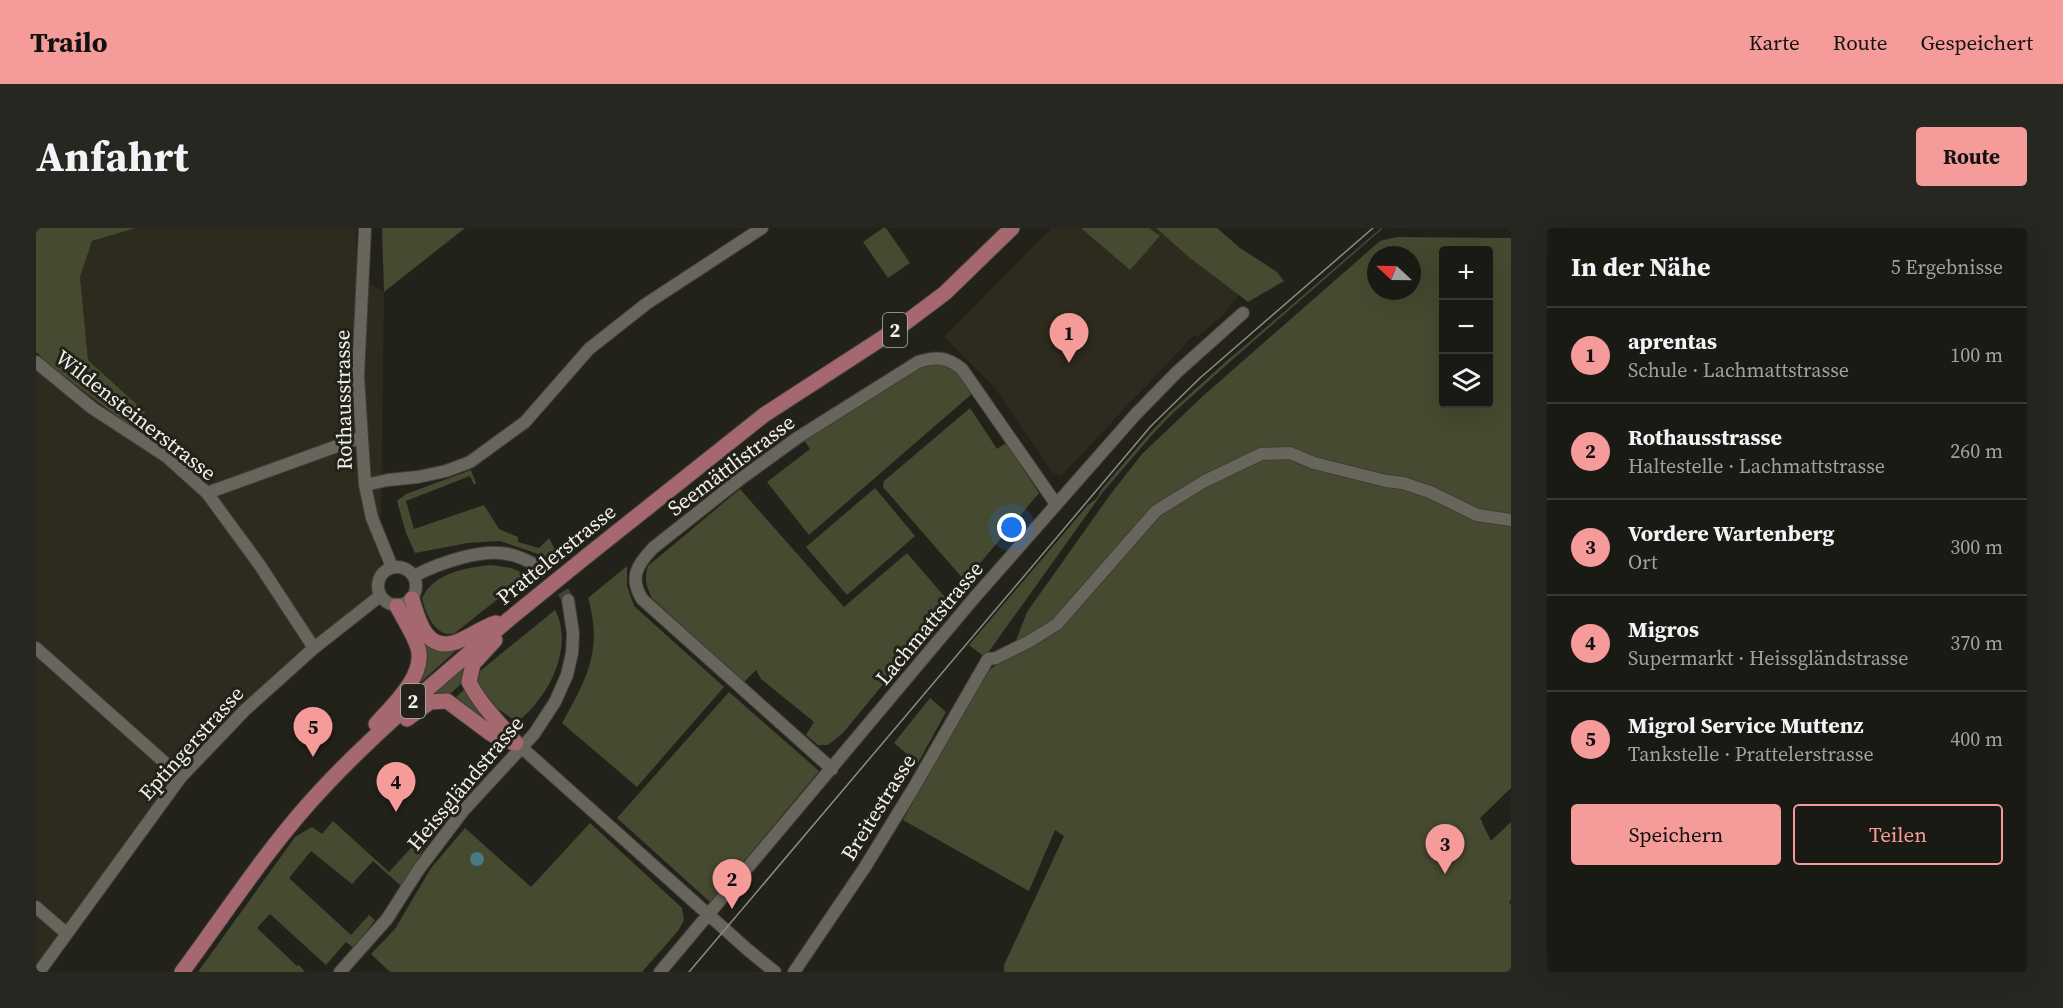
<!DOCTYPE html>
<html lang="de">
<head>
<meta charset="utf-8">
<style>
  body { margin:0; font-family:"Source Serif 4",serif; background:#272722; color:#f1f3f6 }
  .controls { position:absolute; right:18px; top:18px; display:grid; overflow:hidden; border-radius:6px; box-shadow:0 6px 24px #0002 }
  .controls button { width:54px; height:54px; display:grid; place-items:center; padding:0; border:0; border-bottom:2px solid #383834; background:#1a1a14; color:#f1f3f6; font:30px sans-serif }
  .compass { position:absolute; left:1331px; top:18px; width:54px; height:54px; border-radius:50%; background:#1a1a14; box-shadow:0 6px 24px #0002; rotate:292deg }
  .you { position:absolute; left:976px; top:300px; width:21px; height:21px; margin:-15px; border:4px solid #fff; border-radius:50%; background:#1a73e8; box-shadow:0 0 0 9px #1a73e833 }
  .badge { display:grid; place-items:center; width:39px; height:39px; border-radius:50%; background:#f59b99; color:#111; font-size:20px; font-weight:700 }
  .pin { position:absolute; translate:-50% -50px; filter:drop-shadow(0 2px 3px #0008) }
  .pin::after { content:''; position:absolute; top:32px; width:21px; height:18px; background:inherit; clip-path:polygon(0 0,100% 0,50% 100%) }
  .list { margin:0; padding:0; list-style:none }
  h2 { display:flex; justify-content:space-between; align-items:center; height:78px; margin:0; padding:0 24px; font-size:26px }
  h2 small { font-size:20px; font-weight:400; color:#9fa1a0 }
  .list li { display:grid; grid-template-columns:39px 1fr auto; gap:18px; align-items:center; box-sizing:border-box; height:96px; padding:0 24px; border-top:2px solid #383834 }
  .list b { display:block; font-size:22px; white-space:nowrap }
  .list p { margin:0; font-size:20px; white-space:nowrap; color:#9fa1a0 }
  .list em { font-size:20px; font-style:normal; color:#9fa1a0 }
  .actions { display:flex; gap:12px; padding:18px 24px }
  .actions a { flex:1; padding:14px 0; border:2px solid #f59b99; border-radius:6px; text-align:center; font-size:21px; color:#f59b99 }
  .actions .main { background:#f59b99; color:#111 }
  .icon { flex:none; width:33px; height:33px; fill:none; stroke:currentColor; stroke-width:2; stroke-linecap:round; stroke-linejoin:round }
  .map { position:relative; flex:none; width:1475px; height:744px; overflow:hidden; border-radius:6px }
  header { display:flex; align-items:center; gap:36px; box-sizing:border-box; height:84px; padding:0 30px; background:#f59b99; color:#111 }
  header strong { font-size:28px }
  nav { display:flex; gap:33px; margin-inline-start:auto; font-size:21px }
  .intro { display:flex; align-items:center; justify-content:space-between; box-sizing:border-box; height:144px; padding:0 36px }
  h1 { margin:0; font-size:42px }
  .button { padding:15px 27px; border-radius:6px; background:#f59b99; color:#111; font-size:21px; font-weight:700 }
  main { display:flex; gap:36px; padding:0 36px }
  aside { flex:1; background:#1a1a14; border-radius:6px; box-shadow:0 6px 24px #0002 }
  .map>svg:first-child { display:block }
  .built { fill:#2d2b1d }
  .green { fill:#454a30; fill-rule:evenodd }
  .water { fill:#497984 }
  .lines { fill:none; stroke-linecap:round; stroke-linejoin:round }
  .minor-tunnel { stroke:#42413a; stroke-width:12; stroke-dasharray:12 6; stroke-linecap:butt }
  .minor-casing { stroke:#3f3e38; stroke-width:14 }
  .major-casing { stroke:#3f3e38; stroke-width:17 }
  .minor { stroke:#67655c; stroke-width:12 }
  .major { stroke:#a4686e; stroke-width:15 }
  .tram { stroke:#8c8b84; stroke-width:1.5 }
  .major-bridge-casing { stroke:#3f3e38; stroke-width:17; stroke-linecap:butt }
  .major-bridge { stroke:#a4686e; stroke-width:15 }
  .labels { text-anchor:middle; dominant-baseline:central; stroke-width:6; stroke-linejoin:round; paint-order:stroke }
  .shield { fill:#23221a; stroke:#b4b3ad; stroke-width:1.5 }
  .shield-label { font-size:20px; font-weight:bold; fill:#f2f1ec }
  .street-label { font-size:21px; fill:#f2f1ec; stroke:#23221a }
</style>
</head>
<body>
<header>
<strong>Trailo</strong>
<nav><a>Karte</a><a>Route</a><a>Gespeichert</a></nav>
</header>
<div class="intro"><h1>Anfahrt</h1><a class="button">Route</a></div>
<main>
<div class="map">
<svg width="1475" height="744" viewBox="0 0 1475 744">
  <rect width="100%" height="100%" fill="#23221a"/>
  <!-- built -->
  <path class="built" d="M 100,0 L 320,0 L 320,47 L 348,64 L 344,368 L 278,420 L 145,549 L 0,744 L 0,126 L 102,205 L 109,184 L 52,132 L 44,49 L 56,13 Z
    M 1016,0 L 1120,0 L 1154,30 L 1203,67 L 1186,88 L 1161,109 L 1157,108 L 1028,245 L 1023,248 L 1016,244 L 959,160 L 908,109 Z"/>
  <!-- green -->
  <path class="green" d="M 0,0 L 100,0 L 56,13 L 44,49 L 52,132 L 109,184 L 103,205 L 15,138 L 0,124 Z
    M 346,0 L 429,0 L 348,64 Z
    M 847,0 L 850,0 L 874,35 L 852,50 L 827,14 Z
    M 1045,0 L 1113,0 L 1124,8 L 1094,42 Z
    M 1120,0 L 1181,0 L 1204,20 L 1241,44 L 1248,53 L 1212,74 L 1154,30 Z
    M 1345,0 L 1346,1 L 1196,132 L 1135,187 L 1116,207 L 1067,264 L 949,429 L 933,417 L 1052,277 L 1061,270 L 1065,262 L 1113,206 L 1133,185 L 1195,129 L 1204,122 Z
    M 1361,9 L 1475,10 L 1475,560 L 1444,590 L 1455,613 L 1475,594 L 1475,672 L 1473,674 L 1475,677 L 1475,744 L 968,744 L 968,737 L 1028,608 L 1019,602 L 993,663 L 867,592 L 948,450 L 954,441 L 974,428 L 991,384 L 1074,267 L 1106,226 L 1167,168 L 1344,13 ZM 1408,22 L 1452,22 L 1452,176 L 1408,176 ZM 1340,27 L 1376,27 L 1376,63 L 1340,63 Z
    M 903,134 L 927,148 L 937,165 L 773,307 L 731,254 L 774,221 L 768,212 L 883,137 Z
    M 934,180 L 961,221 L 970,215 L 1003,265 L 929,353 L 847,259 L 848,253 Z
    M 435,242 L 440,255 L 438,257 L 434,248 L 370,273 L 378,301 L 448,277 L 463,301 L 482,309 L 482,314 L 503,320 L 513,310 L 519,322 L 510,332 L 502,326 L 464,313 L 432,315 L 379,325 L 370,305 L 361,273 L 370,266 Z
    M 839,260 L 879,308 L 811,367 L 770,319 Z
    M 704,261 L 808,379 L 871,325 L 914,375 L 807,505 L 792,517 L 782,517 L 770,507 L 778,494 L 725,451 L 720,442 L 708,454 L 616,370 C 610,358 608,351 612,338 Z
    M 455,337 L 475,340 L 492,347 L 419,405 C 400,411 389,385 386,370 C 399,344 429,340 455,337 Z
    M 591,338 L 591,358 L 598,378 L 688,459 L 601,559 L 526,495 C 551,451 567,421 552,370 Z
    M 519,382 C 538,418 514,466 486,490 L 475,490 L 461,480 L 446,463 L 442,453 L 444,443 Z
    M 379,395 L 422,421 L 385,454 L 383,454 C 394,429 389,419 379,395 Z
    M 429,438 L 427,454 L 414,466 L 398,465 Z
    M 429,461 L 437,475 L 457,496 L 456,498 L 420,469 Z
    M 693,464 L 783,543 L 674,674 L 581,590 Z
    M 894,470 L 910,484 L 882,535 L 858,515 Z
    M 297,593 L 353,644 L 385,609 L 391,616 L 365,658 L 337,633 L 316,656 L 275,623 L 253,650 L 315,707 L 333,687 L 339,692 L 318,720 L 310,714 L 290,737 L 234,686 L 221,700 L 261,738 L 263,737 L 269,744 L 162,744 L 259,609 L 276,599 L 286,606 Z
    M 554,595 L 646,680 L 648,692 L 642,703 L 606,744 L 354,744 L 335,726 L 359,701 L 395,640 L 429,600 L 495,659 Z"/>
  <!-- water -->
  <path class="water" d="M434 631a7 7 0 1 1 14 0a7 7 0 1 1-14 0Z"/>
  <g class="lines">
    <!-- minor-tunnel -->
    <path class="minor-tunnel" d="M 502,338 C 516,347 524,357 532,372"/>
    <defs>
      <path id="minor" d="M 329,0 L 322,148 L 329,257 L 336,290 L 356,339
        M 0,134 L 56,180 L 131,229 L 171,265 L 223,336 L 278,420
        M 329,257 L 352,252 L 382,249 L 410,243 L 434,234 L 489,194 L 553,121 L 610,76 L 726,0
        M 171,265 L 326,209
        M342 358a19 19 0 1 1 38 0a19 19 0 1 1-38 0Z
        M 378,348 C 403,335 448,319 476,327 C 485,329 494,334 502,338
        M 0,420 L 145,549
        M 485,519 L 712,722 L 739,744
        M 796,541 L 606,371 C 593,349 601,337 617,320 L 703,252 L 761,210 L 882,134 C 900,128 911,129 926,141 L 1020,276
        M 0,679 L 30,705
        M 3,744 L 145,549 L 209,482 L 278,420 L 344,368
        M 304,744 L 351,691 L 383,641 L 427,583 L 498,506 L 519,474 L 531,447 L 536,425 L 537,405 L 532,372
        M 624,744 L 939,369 L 1099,187 L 1141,144 L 1207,85
        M 758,744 L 829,639 L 877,561 L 952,431 L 960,430 L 994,413 L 1021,396 L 1120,283 L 1167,254 L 1225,226 L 1254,225 L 1278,235 L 1350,253 L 1367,255 L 1394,264 L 1441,287 L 1475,292"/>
      <path id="major" d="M 552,327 L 728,187 L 865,98 L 909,65 L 976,0
        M 376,371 C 383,396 392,427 425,412 C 437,407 447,399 460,395
        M 459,412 L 437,436 L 433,454 C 445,478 464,495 480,515
        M 371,491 L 394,474 L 411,473 L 454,505 L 464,511 L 479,515
        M 340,496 C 356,478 390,447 382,420 C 378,406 368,392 361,378
        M 146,744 C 192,682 234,616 287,560 C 344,499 409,446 472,392"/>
    </defs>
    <!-- minor casing -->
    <use href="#minor" class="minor-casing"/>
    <!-- major casing -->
    <use href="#major" class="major-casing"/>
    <!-- minor -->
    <use href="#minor" class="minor"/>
    <!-- major -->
    <use href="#major" class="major"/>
    <!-- tram -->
    <path class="tram" d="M 653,744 L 1115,198 L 1164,150 L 1337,0"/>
    <defs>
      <path id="major-bridge" d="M 472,392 L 552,327"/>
    </defs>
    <!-- major-bridge casing -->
    <use href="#major-bridge" class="major-bridge-casing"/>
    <!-- major-bridge -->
    <use href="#major-bridge" class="major-bridge"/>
  </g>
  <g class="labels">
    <!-- shield labels -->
    <g class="shield">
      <rect x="847" y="85" width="24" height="34" rx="4.5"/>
      <rect x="365" y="456" width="24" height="34" rx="4.5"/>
    </g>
    <g class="shield-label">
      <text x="859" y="102">2</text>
      <text x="377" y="473">2</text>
    </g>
    <!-- street labels -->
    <g class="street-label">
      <text transform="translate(307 172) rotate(-91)">Rothausstrasse</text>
      <text transform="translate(100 187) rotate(38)">Wildensteinerstrasse</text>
      <text transform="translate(695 237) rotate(-37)">Seemättlistrasse</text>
      <text transform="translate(520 326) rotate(-39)">Prattelerstrasse</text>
      <text transform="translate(893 395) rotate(-50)">Lachmattstrasse</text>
      <text transform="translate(155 515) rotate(-48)">Eptingerstrasse</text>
      <text transform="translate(429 555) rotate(-50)">Heissgländstrasse</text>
      <text transform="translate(842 579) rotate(-58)">Breitestrasse</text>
    </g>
  </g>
</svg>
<div class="controls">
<button>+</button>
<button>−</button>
<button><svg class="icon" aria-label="layers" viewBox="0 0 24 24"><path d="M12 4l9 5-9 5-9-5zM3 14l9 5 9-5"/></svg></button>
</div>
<svg class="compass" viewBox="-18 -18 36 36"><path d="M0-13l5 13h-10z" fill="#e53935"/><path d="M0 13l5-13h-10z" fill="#9fa1a0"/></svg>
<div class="you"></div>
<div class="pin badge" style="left:1033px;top:135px">1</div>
<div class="pin badge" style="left:696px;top:681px">2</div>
<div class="pin badge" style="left:1409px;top:646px">3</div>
<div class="pin badge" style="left:360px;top:584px">4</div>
<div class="pin badge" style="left:277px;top:529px">5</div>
</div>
<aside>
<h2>In der Nähe<small>5 Ergebnisse</small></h2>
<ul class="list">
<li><span class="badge">1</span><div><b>aprentas</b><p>Schule · Lachmattstrasse</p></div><em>100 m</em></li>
<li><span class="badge">2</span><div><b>Rothausstrasse</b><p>Haltestelle · Lachmattstrasse</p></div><em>260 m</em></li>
<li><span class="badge">3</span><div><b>Vordere Wartenberg</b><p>Ort</p></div><em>300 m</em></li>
<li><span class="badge">4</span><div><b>Migros</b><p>Supermarkt · Heissgländstrasse</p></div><em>370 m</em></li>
<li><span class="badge">5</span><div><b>Migrol Service Muttenz</b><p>Tankstelle · Prattelerstrasse</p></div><em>400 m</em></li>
</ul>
<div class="actions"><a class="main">Speichern</a><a>Teilen</a></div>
</aside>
</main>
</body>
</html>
